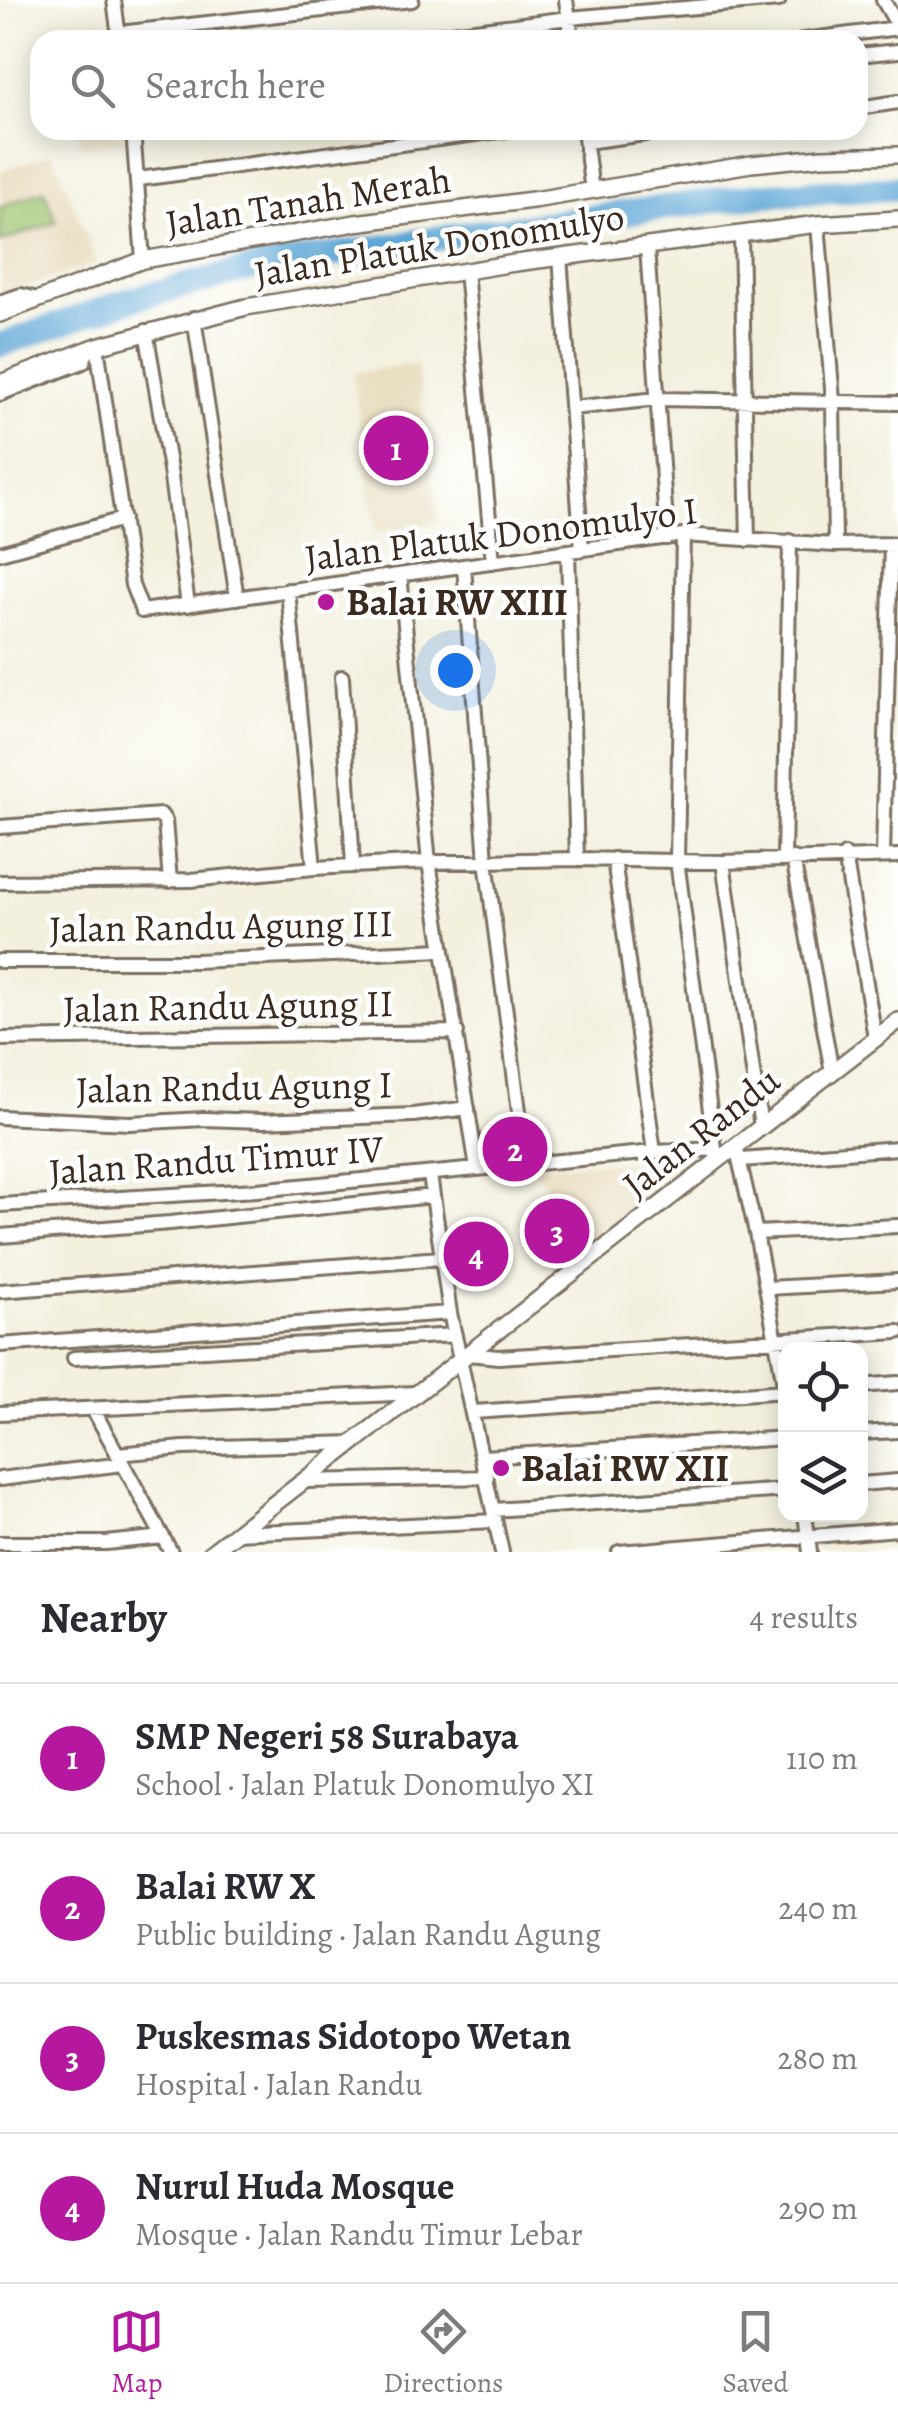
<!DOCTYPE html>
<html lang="en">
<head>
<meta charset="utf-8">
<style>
  body { margin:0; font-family:Alegreya,serif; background:#f2f2f3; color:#2b2b33 }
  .controls { position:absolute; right:30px; bottom:30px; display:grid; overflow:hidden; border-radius:20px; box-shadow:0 5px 25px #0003 }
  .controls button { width:90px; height:90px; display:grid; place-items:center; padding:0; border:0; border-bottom:2px solid #e1e1e2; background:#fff; color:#2b2b33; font:50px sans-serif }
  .you { position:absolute; left:455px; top:670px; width:35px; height:35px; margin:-25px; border:8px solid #fff; border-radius:50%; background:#1a73e8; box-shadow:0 0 0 15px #1a73e833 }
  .badge { display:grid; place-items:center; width:65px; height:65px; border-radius:50%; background:#b5179e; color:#fff; font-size:32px; font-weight:700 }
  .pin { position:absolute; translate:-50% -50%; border:5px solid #fff; box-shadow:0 2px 10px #0006 }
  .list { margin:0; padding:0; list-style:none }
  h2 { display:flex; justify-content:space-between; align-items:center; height:130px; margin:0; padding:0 40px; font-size:42px }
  h2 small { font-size:32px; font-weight:400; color:#7c7c81 }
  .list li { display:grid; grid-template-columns:65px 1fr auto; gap:30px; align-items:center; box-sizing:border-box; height:150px; padding:0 40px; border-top:2px solid #e1e1e2 }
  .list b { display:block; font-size:38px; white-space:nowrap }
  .list p { margin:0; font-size:32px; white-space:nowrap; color:#7c7c81 }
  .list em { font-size:32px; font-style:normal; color:#7c7c81 }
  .icon { flex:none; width:55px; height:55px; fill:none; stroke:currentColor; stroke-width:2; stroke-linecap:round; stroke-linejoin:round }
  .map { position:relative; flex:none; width:898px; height:1552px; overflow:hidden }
  .search { position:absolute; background:#fff; box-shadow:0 5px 25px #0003; left:30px; right:30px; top:30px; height:110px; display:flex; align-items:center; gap:25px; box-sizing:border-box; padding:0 35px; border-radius:30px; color:#7c7c81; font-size:38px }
  .sheet { height:730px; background:#fff }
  nav { display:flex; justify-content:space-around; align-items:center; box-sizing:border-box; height:140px; border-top:2px solid #e1e1e2; background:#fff; font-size:28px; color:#7c7c81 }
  nav a { display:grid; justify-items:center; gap:5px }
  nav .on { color:#b5179e }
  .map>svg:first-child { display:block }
  .built { fill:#e6daba }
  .green { fill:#9cc470; stroke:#6c7747; stroke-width:2.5 }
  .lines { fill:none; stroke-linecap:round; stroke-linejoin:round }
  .river { stroke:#5fa7d6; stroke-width:25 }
  .minor-casing { stroke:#7b6f61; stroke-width:18 }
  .tertiary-casing { stroke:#7b6f61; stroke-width:20 }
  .minor { stroke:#fff; stroke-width:12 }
  .tertiary { stroke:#fff; stroke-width:15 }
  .poi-dot { fill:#b5179e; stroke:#fff; stroke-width:4 }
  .labels { text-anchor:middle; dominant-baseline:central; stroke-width:9; stroke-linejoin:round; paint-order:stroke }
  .street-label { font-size:38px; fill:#3b2a1e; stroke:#fff }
  .poi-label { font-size:38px; font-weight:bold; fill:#3b2a1e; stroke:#fff; text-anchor:start }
</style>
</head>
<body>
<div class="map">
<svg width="898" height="1552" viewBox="0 0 898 1552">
  <rect width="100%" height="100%" fill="#fff"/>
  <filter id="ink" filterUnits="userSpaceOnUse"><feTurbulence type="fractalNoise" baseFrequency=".01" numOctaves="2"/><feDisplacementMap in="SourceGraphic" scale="20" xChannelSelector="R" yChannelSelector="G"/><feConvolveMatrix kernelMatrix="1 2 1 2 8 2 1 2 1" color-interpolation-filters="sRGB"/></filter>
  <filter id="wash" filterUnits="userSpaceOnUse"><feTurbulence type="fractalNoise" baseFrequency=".0048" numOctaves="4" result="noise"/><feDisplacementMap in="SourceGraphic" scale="40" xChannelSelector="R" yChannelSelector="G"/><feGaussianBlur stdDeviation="2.25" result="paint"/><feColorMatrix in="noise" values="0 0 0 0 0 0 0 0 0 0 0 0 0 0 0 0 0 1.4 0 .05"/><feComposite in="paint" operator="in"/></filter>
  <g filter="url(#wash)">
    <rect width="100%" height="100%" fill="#f3f0de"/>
    <!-- built -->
    <path class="built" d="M 78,130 L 124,130 L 125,143 L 79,146 Z
      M 53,153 L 97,263 L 0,296 L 0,171 Z
      M 417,364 L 439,523 L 375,532 L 353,373 Z
      M 693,1160 L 698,1167 L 596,1247 L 530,1165 Z"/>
    <!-- green -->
    <path class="green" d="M 44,190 L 56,222 L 0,242 L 0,207 Z"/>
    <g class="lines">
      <!-- river -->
      <path class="river" d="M 0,345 L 132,299 L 262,266 L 464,234 L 759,195 L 898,188"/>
    </g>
  </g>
  <g filter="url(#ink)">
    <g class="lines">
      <defs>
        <path id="minor" d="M 114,0 L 119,37
          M 566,0 L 572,40
          M 883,0 L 898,26
          M 119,33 L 412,0
          M 397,40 L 569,18 L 779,0
          M 803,40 L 898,28
          M 858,55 L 898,51
          M 858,108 L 898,102
          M 133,130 L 143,260
          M 584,130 L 592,191
          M 586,142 L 675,130
          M 139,179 L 506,130
          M 818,224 L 833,400 L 835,545
          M 741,236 L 748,540
          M 647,247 L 667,538
          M 560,257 L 582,550
          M 466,271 L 493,562
          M 0,302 L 21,295 L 38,299
          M 194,318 L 237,598
          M 146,331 L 170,470 L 188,605
          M 97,346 L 132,585 L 142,611 L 683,535 L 835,545 L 898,544
          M 0,394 L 83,362 L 89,348
          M 572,408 L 657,399 L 898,403
          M 683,535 L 677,860 L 715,1149
          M 568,551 L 577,859
          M 0,553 L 123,519
          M 464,566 L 486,861 L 526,1164
          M 400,575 L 429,862 L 477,1168
          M 288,590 L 314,868
          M 342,677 L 353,866
          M 0,827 L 161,815 L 165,821 L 170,881
          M 845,855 L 875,1038
          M 883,855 L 891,544
          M 784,858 L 790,541
          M 793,858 L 832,1072
          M 614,859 L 654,1152
          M 723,862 L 761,1127
          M 0,882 L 191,880 L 314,868 L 429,862 L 577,859 L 723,862 L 898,856
          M 0,961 L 196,961 L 443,950
          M 0,1039 L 457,1032
          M 0,1117 L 130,1123 L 204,1119 L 262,1121 L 413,1115 L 468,1108
          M 736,1146 L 756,1233 L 786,1395
          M 741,1160 L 898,1148
          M 430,1175 L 450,1313 L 502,1552
          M 0,1205 L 257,1190 L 654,1152 L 715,1149 L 717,1161
          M 756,1233 L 898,1226
          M 0,1236 L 170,1223 L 433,1196
          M 767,1288 L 898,1281
          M 0,1291 L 441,1258
          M 0,1345 L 450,1313
          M 468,1354 L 498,1357 L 898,1332
          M 74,1358 L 455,1335
          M 860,1386 L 898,1383
          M 93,1409 L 171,1552
          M 474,1412 L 786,1391
          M 0,1413 L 415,1393
          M 860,1433 L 898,1431
          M 117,1454 L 183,1448 L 354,1443
          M 483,1457 L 786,1438
          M 0,1479 L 123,1464
          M 306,1481 L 487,1477
          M 860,1484 L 898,1481
          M 493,1510 L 786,1490
          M 805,1514 L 810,1552
          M 236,1533 L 495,1521
          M 0,1543 L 106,1543 L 163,1537
          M 619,1552 L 898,1529"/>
        <path id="tertiary" d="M 0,314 L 143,260 L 355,223 L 540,199 L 751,164 L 822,157 L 898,155
          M 0,383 L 97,346 L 246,307 L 515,263 L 818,224 L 898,219
          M 212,1552 L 898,1021"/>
      </defs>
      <!-- minor casing -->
      <use href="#minor" class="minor-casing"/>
      <!-- tertiary casing -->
      <use href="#tertiary" class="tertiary-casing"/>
      <!-- minor -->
      <use href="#minor" class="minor"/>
      <!-- tertiary -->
      <use href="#tertiary" class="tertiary"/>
    </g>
  </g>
  <!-- markers -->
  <g class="poi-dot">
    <circle cx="326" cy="602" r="10"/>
    <circle cx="501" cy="1468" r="10"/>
  </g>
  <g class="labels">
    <!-- street labels -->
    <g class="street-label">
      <text transform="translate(308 201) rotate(-9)">Jalan Tanah Merah</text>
      <text transform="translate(439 245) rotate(-9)">Jalan Platuk Donomulyo</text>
      <text transform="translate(501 534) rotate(-7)">Jalan Platuk Donomulyo I</text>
      <text transform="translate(221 926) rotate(-1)">Jalan Randu Agung III</text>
      <text transform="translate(228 1006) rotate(-1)">Jalan Randu Agung II</text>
      <text transform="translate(234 1087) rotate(-1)">Jalan Randu Agung I</text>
      <text transform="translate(701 1132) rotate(-38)">Jalan Randu</text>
      <text transform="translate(216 1160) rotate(-4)">Jalan Randu Timur IV</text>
    </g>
    <!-- poi labels -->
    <g class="poi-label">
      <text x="346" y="602">Balai RW XIII</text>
      <text x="521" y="1468">Balai RW XII</text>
    </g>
  </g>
</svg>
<div class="controls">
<button><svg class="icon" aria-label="locate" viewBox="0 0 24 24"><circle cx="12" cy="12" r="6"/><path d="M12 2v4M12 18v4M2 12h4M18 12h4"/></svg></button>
<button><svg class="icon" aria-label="layers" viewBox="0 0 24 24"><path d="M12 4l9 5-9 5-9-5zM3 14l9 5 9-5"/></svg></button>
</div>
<div class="you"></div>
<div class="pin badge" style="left:396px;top:448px">1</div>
<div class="pin badge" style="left:515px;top:1149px">2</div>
<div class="pin badge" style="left:557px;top:1231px">3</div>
<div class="pin badge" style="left:476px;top:1254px">4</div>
<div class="search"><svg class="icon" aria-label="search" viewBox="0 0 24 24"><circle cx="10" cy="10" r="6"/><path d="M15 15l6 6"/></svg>Search here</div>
</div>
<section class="sheet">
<h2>Nearby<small>4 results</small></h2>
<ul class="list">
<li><span class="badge">1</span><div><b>SMP Negeri 58 Surabaya</b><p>School · Jalan Platuk Donomulyo XI</p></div><em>110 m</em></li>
<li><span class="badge">2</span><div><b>Balai RW X</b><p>Public building · Jalan Randu Agung</p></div><em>240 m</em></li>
<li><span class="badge">3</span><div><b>Puskesmas Sidotopo Wetan</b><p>Hospital · Jalan Randu</p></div><em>280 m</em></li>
<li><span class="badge">4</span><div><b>Nurul Huda Mosque</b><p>Mosque · Jalan Randu Timur Lebar</p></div><em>290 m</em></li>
</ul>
</section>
<nav>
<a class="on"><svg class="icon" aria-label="map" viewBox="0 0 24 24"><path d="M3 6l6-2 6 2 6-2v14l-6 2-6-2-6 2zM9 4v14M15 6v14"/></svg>Map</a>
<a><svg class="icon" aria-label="directions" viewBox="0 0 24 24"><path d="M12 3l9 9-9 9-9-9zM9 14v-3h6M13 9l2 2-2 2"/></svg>Directions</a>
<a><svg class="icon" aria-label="saved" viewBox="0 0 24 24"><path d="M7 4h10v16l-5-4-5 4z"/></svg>Saved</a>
</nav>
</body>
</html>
